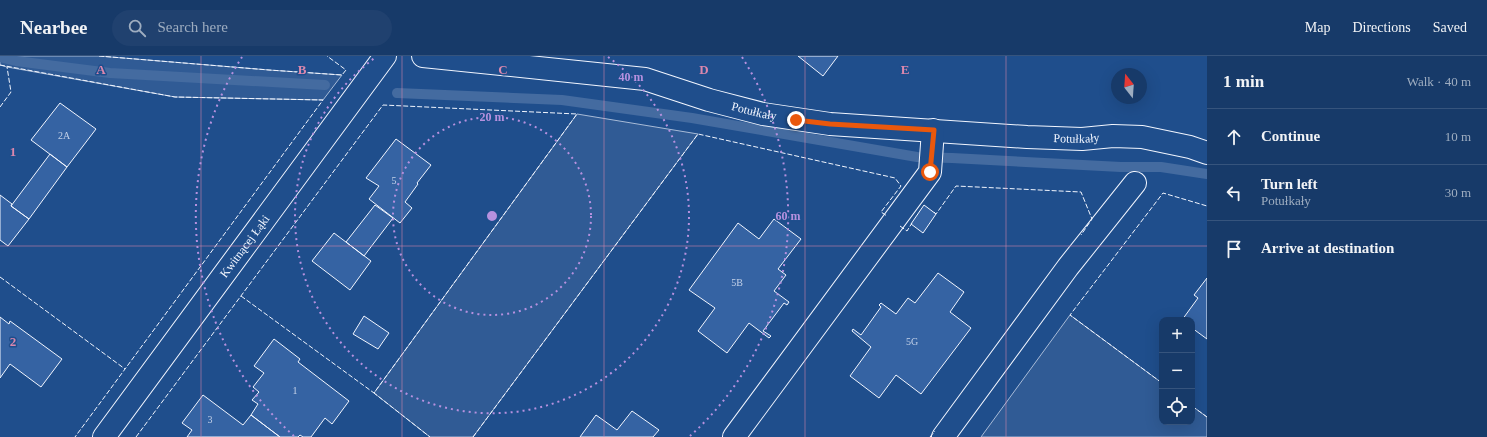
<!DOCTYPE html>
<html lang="en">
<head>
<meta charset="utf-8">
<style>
  body { margin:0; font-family:"Times New Roman",serif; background:#20416f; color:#f1f3f6 }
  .controls { position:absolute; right:12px; bottom:12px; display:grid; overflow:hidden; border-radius:8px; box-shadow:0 4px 16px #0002 }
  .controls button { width:36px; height:36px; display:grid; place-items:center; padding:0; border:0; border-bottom:1px solid #36547d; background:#173a69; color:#f1f3f6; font:20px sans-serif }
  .compass { position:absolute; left:1111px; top:12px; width:36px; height:36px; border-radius:50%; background:#173a69; box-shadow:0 4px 16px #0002; rotate:343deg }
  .stop { position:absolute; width:12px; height:12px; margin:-9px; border:3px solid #ea580c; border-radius:50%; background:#fff }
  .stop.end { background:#ea580c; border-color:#fff; box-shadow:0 1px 4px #0008 }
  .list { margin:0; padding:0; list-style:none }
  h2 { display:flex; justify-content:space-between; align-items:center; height:52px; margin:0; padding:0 16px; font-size:17px }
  h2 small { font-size:13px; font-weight:400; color:#9eadc0 }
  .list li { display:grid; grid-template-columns:26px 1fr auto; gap:12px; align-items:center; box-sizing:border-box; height:56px; padding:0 16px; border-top:1px solid #36547d }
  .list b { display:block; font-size:15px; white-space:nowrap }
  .list p { margin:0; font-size:13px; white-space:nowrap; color:#9eadc0 }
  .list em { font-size:13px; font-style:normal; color:#9eadc0 }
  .icon { flex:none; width:22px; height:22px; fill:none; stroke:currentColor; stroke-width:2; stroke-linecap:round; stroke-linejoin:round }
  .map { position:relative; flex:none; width:1207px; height:381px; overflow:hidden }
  header { display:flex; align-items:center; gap:24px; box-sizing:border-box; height:56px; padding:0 20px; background:#173a69; border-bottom:1px solid #36547d }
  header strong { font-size:19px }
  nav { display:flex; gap:22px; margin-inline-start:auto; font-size:14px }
  .search { width:280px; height:36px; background:#20416f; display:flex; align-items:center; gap:10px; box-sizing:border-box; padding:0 14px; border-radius:22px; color:#9eadc0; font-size:15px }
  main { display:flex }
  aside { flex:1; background:#173a69 }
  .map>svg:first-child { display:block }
  .built { fill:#305b95; stroke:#a8bbd7 }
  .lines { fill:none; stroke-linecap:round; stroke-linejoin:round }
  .stream { stroke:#446ba0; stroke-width:10 }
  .building { fill:#3563a3; stroke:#f2f6ff }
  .minor-casing { stroke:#f2f6ff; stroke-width:24 }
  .minor { stroke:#1f4e8c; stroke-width:22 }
  .fence { stroke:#f2f6ff; stroke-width:1; stroke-dasharray:5 2; stroke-linecap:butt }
  .route { stroke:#ea580c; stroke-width:5 }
  .grid { fill:none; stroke:#da87ad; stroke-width:1; stroke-opacity:0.55 }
  .ring { fill:none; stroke:#b691df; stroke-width:2; stroke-dasharray:2 4 }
  .labels { text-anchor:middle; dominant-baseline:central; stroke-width:3; stroke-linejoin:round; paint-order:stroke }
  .number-label { font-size:10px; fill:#c3d1e8 }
  .street-label { font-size:12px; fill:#f2f6ff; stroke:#1f4e8c }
  .grid-label { font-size:13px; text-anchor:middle; font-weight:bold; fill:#da87ad; stroke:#1f4e8c; stroke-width:3; stroke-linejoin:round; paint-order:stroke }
  .centre { fill:#b691df; stroke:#1f4e8c; stroke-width:2 }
  .ring-label { font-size:12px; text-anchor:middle; font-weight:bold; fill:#b691df; stroke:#1f4e8c; stroke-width:3; stroke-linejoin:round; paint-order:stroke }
</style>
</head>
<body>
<header>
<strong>Nearbee</strong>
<div class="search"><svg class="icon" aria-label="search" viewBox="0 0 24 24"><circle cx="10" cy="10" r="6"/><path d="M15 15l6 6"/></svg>Search here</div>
<nav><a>Map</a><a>Directions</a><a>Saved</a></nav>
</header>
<main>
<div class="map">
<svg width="1207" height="381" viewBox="0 0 1207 381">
  <rect width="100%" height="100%" fill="#1f4e8c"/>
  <!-- built -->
  <path class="built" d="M 0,0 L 99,0 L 269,14 L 342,19 L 323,44 L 175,41 L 7,11 L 0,9 Z
    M 577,58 L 698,78 L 473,381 L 430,381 L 374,337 Z
    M 1070,259 L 1162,327 L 1162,366 L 1192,366 L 1192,350 L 1207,361 L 1207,381 L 981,381 Z"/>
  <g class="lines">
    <!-- stream -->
    <path class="stream" d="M 0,1 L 16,5 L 110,17 L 325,29
      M 397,37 L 562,44 L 692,62 L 917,101 L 952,102 L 1121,111 L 1161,111 L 1207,118"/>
  </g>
  <!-- building -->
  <path class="building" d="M 798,0 L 838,0 L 823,20 Z
    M 60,47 L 96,73 L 67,111 L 31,84 Z
    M 396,83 L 431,109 L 417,127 L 418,128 L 405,146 L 412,152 L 400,167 L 369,143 L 379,130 L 366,122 Z
    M 50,98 L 67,111 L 29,163 L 11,150 Z
    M 0,139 L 12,148 L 11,150 L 29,163 L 8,190 L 0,184 Z
    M 375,149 L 393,162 L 364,200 L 346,186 Z
    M 924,149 L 936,158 L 923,177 L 911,168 Z
    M 774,163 L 801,183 L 778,213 L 786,219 L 774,235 L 789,246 L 787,249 L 784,247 L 763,275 L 771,280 L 769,282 L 749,267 L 727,297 L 698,275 L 715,252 L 689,234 L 738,167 L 759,183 Z
    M 334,177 L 371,205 L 350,234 L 312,205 Z
    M 938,217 L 964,236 L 950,256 L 971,272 L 921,338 L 896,319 L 879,342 L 850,320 L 871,291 L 852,275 L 853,273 L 861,279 L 881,251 L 879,249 L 881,247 L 896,258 L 908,242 L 915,247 Z
    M 1207,222 L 1207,283 L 1192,272 L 1192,264 L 1182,264 L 1198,242 L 1194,239 Z
    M 364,260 L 389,277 L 378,293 L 353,278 Z
    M 0,261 L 9,268 L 10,265 L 62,303 L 41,331 L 10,308 L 0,322 Z
    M 274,283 L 300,303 L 298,306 L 349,345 L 332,368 L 325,362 L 311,381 L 303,381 L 300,379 L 298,381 L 280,381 L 251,359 L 258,348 L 252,344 L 259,336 L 253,331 L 264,317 L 254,310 Z
    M 203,339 L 243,369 L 251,359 L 280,381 L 187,381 L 192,374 L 182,367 Z
    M 632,355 L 659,374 L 653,381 L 580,381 L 596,359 L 617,374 Z"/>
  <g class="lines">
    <defs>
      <g id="minor">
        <path id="s1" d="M 423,0 L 645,23 L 709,44 L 763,58 L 830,68 L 1027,81 L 1082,83 L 1113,80 L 1142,81 L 1190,91 L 1207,97"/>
        <path id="s2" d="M 104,381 L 385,0"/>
        <path d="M 734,381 L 930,116 L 933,74"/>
        <path d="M 943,381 L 1068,211 L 1135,127"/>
      </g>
    </defs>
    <!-- minor casing -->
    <use href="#minor" class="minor-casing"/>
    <!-- minor -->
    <use href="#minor" class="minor"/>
    <!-- fence -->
    <path class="fence" d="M 99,0 L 269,14 L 342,19 L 346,14 L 327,0
      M 0,9 L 175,41 L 323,44 L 75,381
      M 0,51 L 11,36 L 7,11
      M 934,156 L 936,158 L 956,130 L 1081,136 L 1092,163 L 1081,179
      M 900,170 L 907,175 L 912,167
      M 0,221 L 125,313
      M 241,240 L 374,337
      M 1162,327 L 1070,259 L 1163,137 L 1207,150
      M 1192,350 L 1207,361
      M 136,381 L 383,49 L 577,58 L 374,337 L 430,381
      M 473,381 L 698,78 L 895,122 L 901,130 L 881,156 L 887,160
      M 930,381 L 935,375"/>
  </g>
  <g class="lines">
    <!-- route -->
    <path class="route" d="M 796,64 L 830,68 L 934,74 L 930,116"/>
  </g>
  <!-- grid -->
  <path class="grid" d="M 201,0 L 201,381M 402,0 L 402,381M 604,0 L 604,381M 805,0 L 805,381M 1006,0 L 1006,381M 0,190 L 1207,190"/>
  <!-- distance rings -->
  <g class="ring">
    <circle cx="492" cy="160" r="99"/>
    <path d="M608 1A197 197 0 1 1 376 1"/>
    <path d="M294 380A296 296 0 0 1 242 1M742 1A296 296 0 0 1 690 380"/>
  </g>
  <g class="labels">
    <!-- number labels -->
    <g class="number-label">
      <text x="64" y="79">2A</text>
      <text x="394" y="124">5</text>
      <text x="737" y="226">5B</text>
      <text x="912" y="285">5G</text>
      <text x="295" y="334">1</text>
      <text x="210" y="363">3</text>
    </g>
    <!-- street labels -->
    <g class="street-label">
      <text stroke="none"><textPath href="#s1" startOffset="337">Potułkały</textPath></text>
      <text stroke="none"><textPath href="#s1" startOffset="661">Potułkały</textPath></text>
      <text stroke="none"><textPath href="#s2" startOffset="237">Kwitnącej Łąki</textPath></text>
    </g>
  </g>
  <g class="grid-label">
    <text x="101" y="18">A</text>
    <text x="302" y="18">B</text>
    <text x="503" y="18">C</text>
    <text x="704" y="18">D</text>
    <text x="905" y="18">E</text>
    <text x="13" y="100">1</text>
    <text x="13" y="290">2</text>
  </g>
  <circle cx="492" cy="160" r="6" class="centre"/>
  <g class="ring-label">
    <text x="631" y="25">40 m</text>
    <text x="492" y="65">20 m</text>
    <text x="788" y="164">60 m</text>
  </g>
</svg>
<div class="controls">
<button>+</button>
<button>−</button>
<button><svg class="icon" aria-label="locate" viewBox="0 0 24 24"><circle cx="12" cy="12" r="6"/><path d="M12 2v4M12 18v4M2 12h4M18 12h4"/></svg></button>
</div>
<svg class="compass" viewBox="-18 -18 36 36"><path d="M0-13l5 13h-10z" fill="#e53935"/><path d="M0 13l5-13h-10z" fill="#9eadc0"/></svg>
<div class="stop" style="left:930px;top:116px"></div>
<div class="stop end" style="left:796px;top:64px"></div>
</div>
<aside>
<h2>1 min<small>Walk · 40 m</small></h2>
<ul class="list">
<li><svg class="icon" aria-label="ahead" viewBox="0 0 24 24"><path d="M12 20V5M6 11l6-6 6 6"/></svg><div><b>Continue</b></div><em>10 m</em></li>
<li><svg class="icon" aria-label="left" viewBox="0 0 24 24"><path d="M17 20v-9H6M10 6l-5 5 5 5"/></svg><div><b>Turn left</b><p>Potułkały</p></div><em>30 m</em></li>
<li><svg class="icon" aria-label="arrive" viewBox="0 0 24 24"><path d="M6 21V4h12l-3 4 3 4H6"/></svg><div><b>Arrive at destination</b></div></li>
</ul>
</aside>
</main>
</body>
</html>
